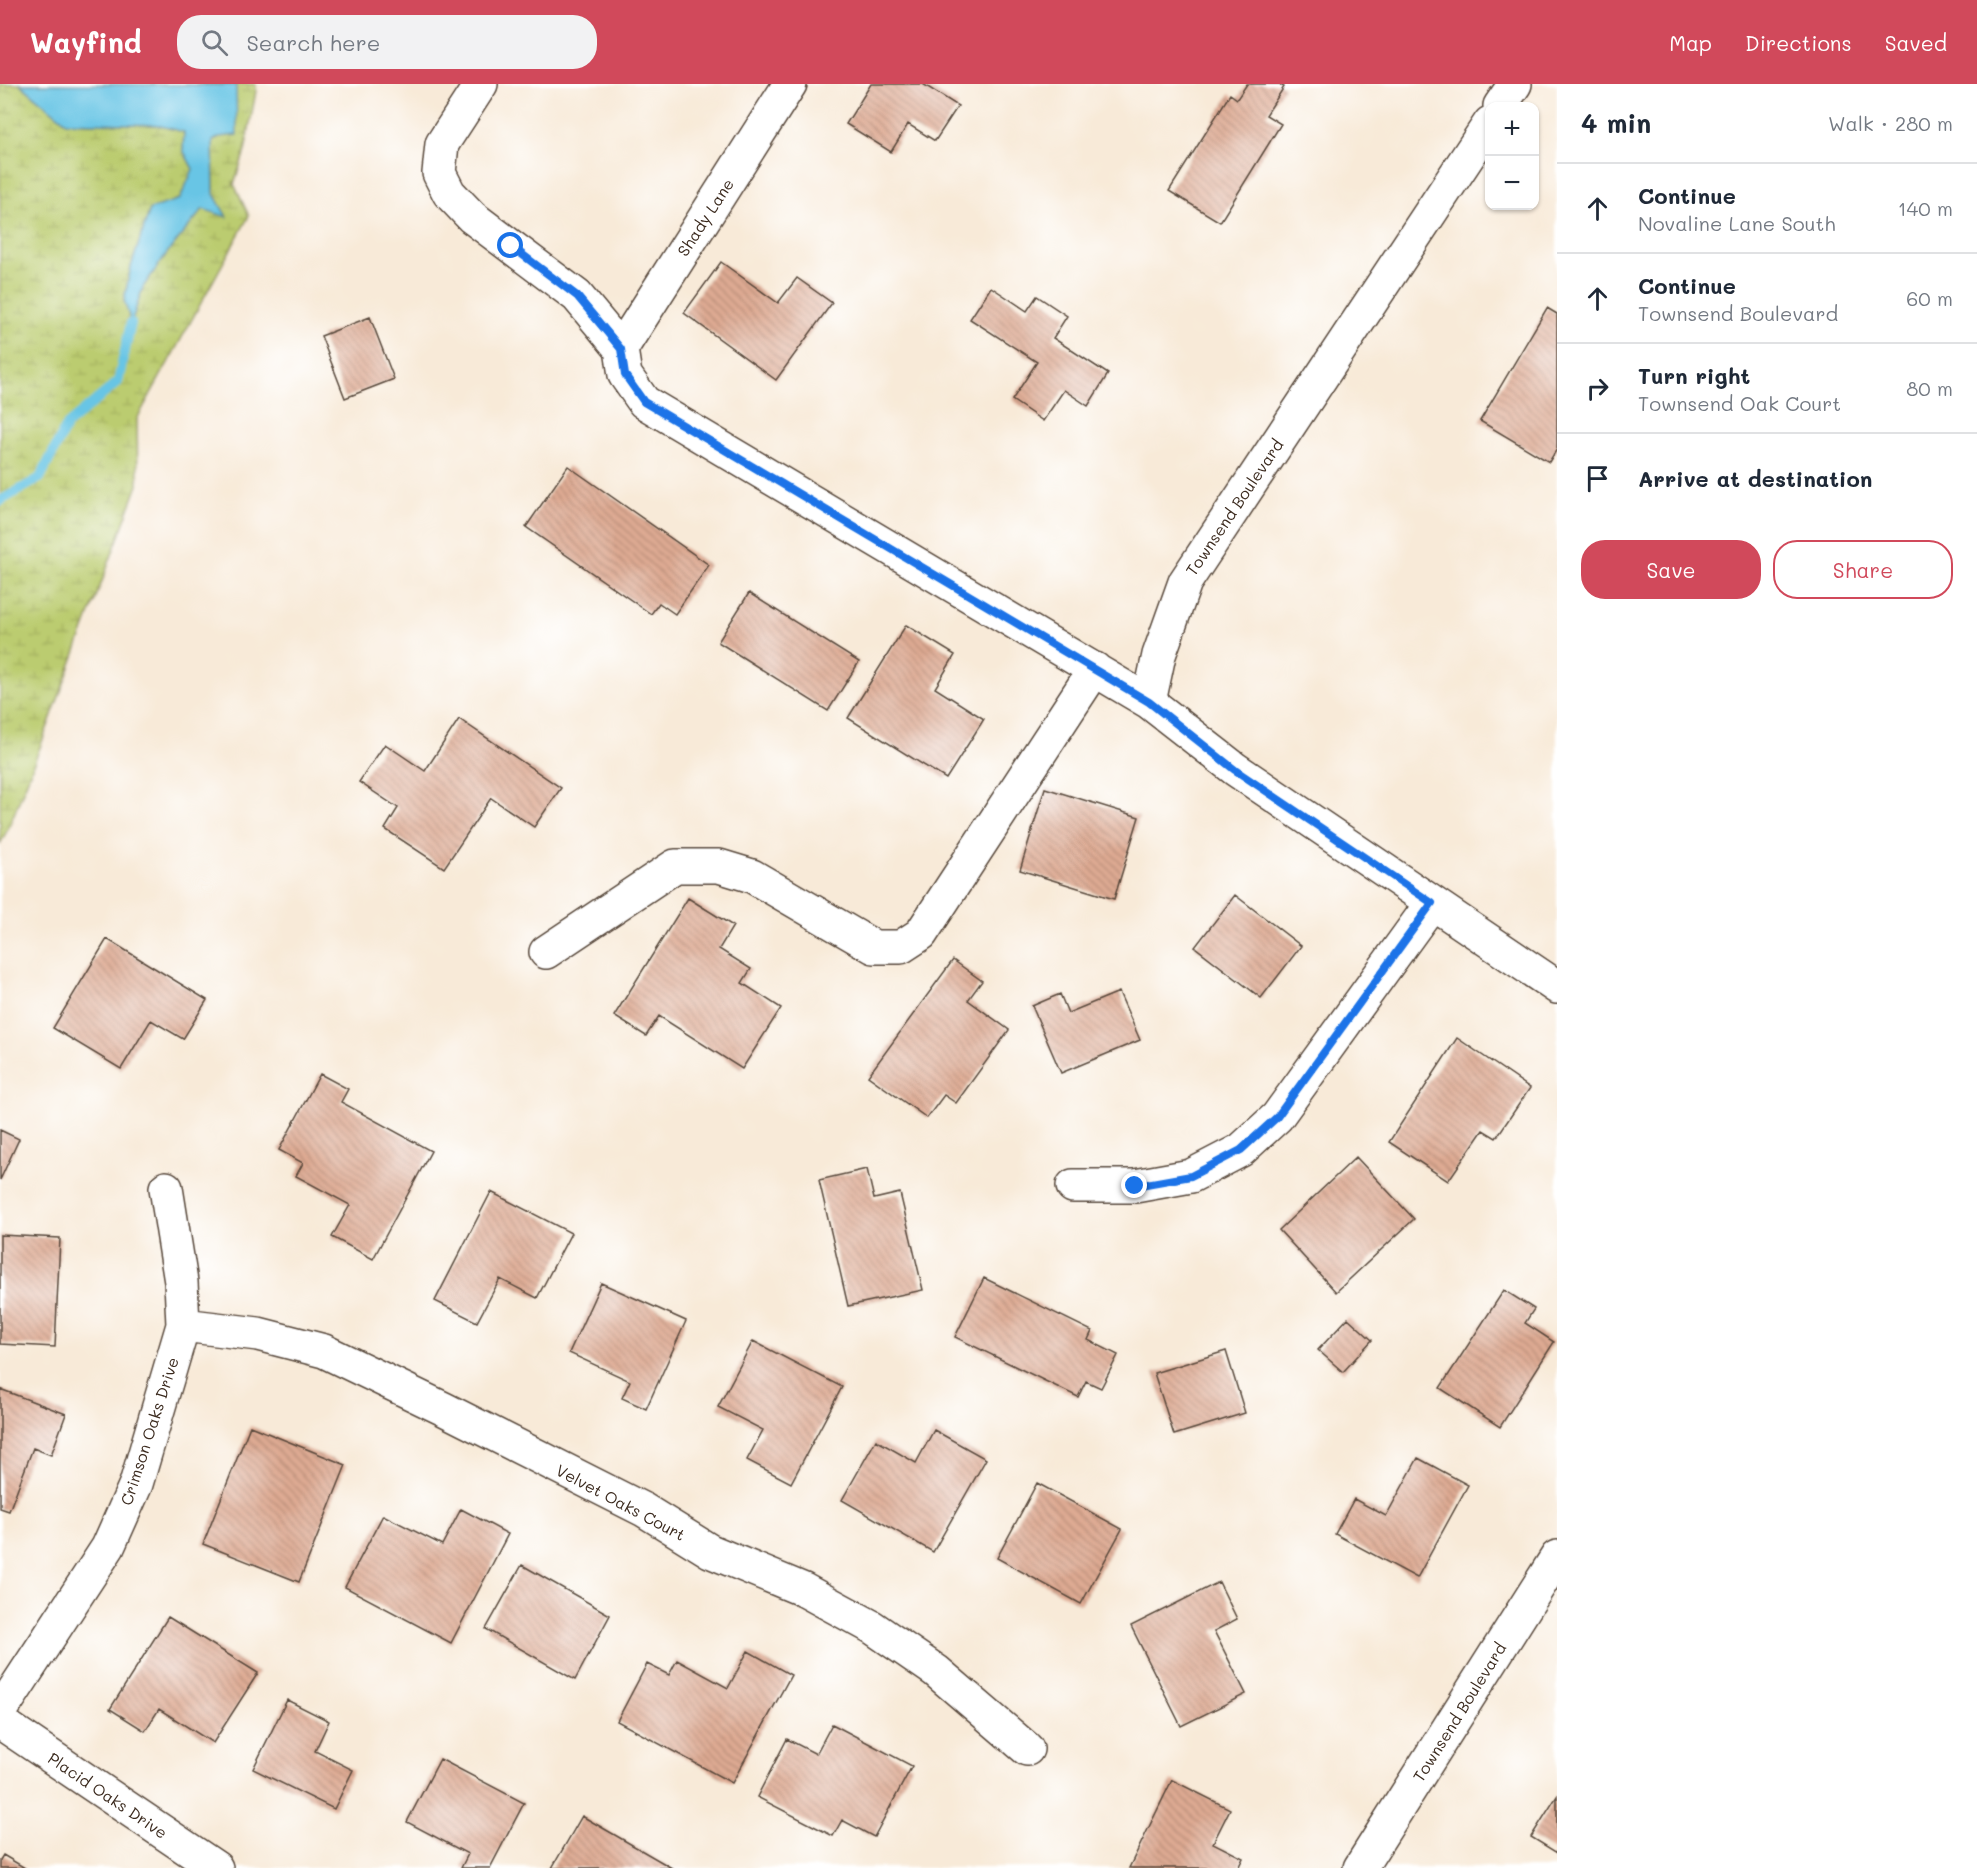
<!DOCTYPE html>
<html lang="en">
<head>
<meta charset="utf-8">
<style>
  body { margin:0; font-family:Mali,sans-serif; background:#f2f2f3; color:#1f2937 }
  .controls { position:absolute; right:18px; top:18px; display:grid; overflow:hidden; border-radius:12px; box-shadow:0 2px 4px #0004 }
  .controls button { width:54px; height:54px; display:grid; place-items:center; padding:0; border:0; border-bottom:2px solid #e0e1e3; background:#fff; color:#1f2937; font:30px sans-serif }
  .stop { position:absolute; width:18px; height:18px; margin:-14px; border:4px solid #1a73e8; border-radius:50%; background:#fff }
  .stop.end { background:#1a73e8; border-color:#fff; box-shadow:0 2px 6px #0008 }
  .list { margin:0; padding:0; list-style:none }
  h2 { display:flex; justify-content:space-between; align-items:center; height:78px; margin:0; padding:0 24px; font-size:26px }
  h2 small { font-size:20px; font-weight:400; color:#747a83 }
  .list li { display:grid; grid-template-columns:39px 1fr auto; gap:18px; align-items:center; box-sizing:border-box; height:90px; padding:0 24px; border-top:2px solid #e0e1e3 }
  .list b { display:block; font-size:22px; white-space:nowrap }
  .list p { margin:0; font-size:20px; white-space:nowrap; color:#747a83 }
  .list em { font-size:20px; font-style:normal; color:#747a83 }
  .actions { display:flex; gap:12px; padding:18px 24px }
  .actions a { flex:1; padding:14px 0; border:2px solid #d1495b; border-radius:24px; text-align:center; font-size:21px; color:#d1495b }
  .actions .main { background:#d1495b; color:#fff }
  .icon { flex:none; width:33px; height:33px; fill:none; stroke:currentColor; stroke-width:2; stroke-linecap:round; stroke-linejoin:round }
  .map { position:relative; flex:none; width:1557px; height:1784px; overflow:hidden }
  header { display:flex; align-items:center; gap:36px; box-sizing:border-box; height:84px; padding:0 30px; background:#d1495b; color:#fff }
  header strong { font-size:28px }
  nav { display:flex; gap:33px; margin-inline-start:auto; font-size:21px }
  .search { width:420px; height:54px; background:#f2f2f3; display:flex; align-items:center; gap:15px; box-sizing:border-box; padding:0 21px; border-radius:24px; color:#747a83; font-size:22px }
  main { display:flex }
  aside { flex:1; background:#fff }
  .map>svg:first-child { display:block }
  .wetland { fill:url(#wetland-marsh); stroke:#7b7b46; stroke-width:1.5 }
  .water { fill:#67c5e5; stroke:#517882; stroke-width:1.5 }
  .lines { fill:none; stroke-linecap:round; stroke-linejoin:round }
  .stream { stroke:#67c5e5; stroke-width:10 }
  .building { fill:url(#building-back-hatch) }
  .minor-casing { stroke:#57473a; stroke-width:36 }
  .minor { stroke:#fff; stroke-width:33 }
  .route { stroke:#1a73e8; stroke-width:8 }
  .labels { text-anchor:middle; dominant-baseline:central; stroke-width:4.5; stroke-linejoin:round; paint-order:stroke }
  .street-label { font-size:16px; fill:#3b2a1e; stroke:#fff }
</style>
</head>
<body>
<header>
<strong>Wayfind</strong>
<div class="search"><svg class="icon" aria-label="search" viewBox="0 0 24 24"><circle cx="10" cy="10" r="6"/><path d="M15 15l6 6"/></svg>Search here</div>
<nav><a>Map</a><a>Directions</a><a>Saved</a></nav>
</header>
<main>
<div class="map">
<svg width="1557" height="1784" viewBox="0 0 1557 1784">
  <defs>
    <pattern id="wetland-marsh" width="20" height="14" patternUnits="userSpaceOnUse" patternTransform="scale(1.5)"><rect width="20" height="14" fill="#bbcc6f"/><path d="M1 5h8M5 5V1M11 12h8M15 12V8" fill="none" stroke="#a2af60"/></pattern>
    <pattern id="building-back-hatch" width="6" height="6" patternUnits="userSpaceOnUse" patternTransform="scale(1.5)"><rect width="6" height="6" fill="#deaa93"/><path d="M-1 5l2 2M0 0l6 6M5-1l2 2" fill="none" stroke="#b58b77"/></pattern>
  </defs>
  <rect width="100%" height="100%" fill="#fff"/>
  <filter id="ink" filterUnits="userSpaceOnUse"><feTurbulence type="fractalNoise" baseFrequency=".0167" numOctaves="2"/><feDisplacementMap in="SourceGraphic" scale="12" xChannelSelector="R" yChannelSelector="G"/><feConvolveMatrix kernelMatrix="1 2 1 2 8 2 1 2 1" color-interpolation-filters="sRGB"/></filter>
  <filter id="wash" filterUnits="userSpaceOnUse"><feTurbulence type="fractalNoise" baseFrequency=".008" numOctaves="4" result="noise"/><feDisplacementMap in="SourceGraphic" scale="24" xChannelSelector="R" yChannelSelector="G"/><feGaussianBlur stdDeviation="1.35" result="paint"/><feColorMatrix in="noise" values="0 0 0 0 0 0 0 0 0 0 0 0 0 0 0 0 0 1.4 0 .05"/><feComposite in="paint" operator="in"/></filter>
  <g filter="url(#wash)">
    <rect width="100%" height="100%" fill="#f8ead8"/>
    <!-- wetland -->
    <path class="wetland" d="M 0,0 L 20,0 L 66,38 L 157,41 L 184,48 L 183,66 L 193,85 L 180,115 L 150,125 L 131,183 L 124,216 L 131,238 L 143,203 L 167,169 L 203,125 L 226,132 L 214,110 L 213,57 L 219,53 L 236,1 L 196,0 L 256,0 L 256,7 L 245,67 L 234,100 L 249,132 L 137,335 L 138,401 L 39,666 L 9,743 L 0,760 Z"/>
    <!-- water -->
    <path class="water" d="M 20,0 L 236,1 L 237,51 L 219,53 L 213,57 L 214,110 L 227,133 L 203,125 L 167,169 L 143,203 L 131,239 L 124,216 L 131,183 L 150,125 L 180,115 L 193,85 L 183,66 L 184,48 L 157,41 L 66,38 Z"/>
    <g class="lines">
      <!-- stream -->
      <path class="stream" d="M 0,417 L 40,394 L 67,341 L 118,298 L 131,239"/>
    </g>
    <g id="blocks">
      <!-- building -->
      <path class="building" d="M 871,0 L 923,0 L 958,22 L 935,57 L 908,40 L 891,68 L 846,40 Z
        M 1247,0 L 1279,0 L 1284,3 L 1266,31 L 1281,40 L 1220,138 L 1169,107 L 1230,10 L 1237,15 Z
        M 721,178 L 778,219 L 797,194 L 832,219 L 776,296 L 684,229 Z
        M 991,203 L 1027,227 L 1037,212 L 1067,232 L 1053,254 L 1108,290 L 1088,322 L 1064,306 L 1043,337 L 1012,316 L 1037,278 L 970,235 Z
        M 1547,224 L 1557,230 L 1557,365 L 1549,378 L 1480,337 Z
        M 370,233 L 394,295 L 345,314 L 321,252 Z
        M 568,382 L 709,481 L 675,530 L 659,519 L 651,530 L 526,443 Z
        M 749,509 L 859,578 L 828,627 L 718,558 Z
        M 906,541 L 955,571 L 935,604 L 984,635 L 946,695 L 848,634 Z
        M 459,635 L 561,704 L 534,743 L 491,714 L 444,784 L 385,745 L 398,724 L 359,698 L 385,660 L 425,687 Z
        M 1045,704 L 1139,733 L 1114,815 L 1020,786 Z
        M 1235,811 L 1301,862 L 1261,914 L 1195,863 Z
        M 688,814 L 733,842 L 719,865 L 751,885 L 742,899 L 781,924 L 742,985 L 659,932 L 646,952 L 614,932 Z
        M 107,855 L 207,916 L 183,955 L 151,936 L 121,985 L 53,944 Z
        M 953,876 L 982,897 L 968,916 L 1009,946 L 956,1019 L 944,1011 L 927,1034 L 868,992 Z
        M 1119,908 L 1140,956 L 1061,989 L 1032,922 L 1060,910 L 1068,929 Z
        M 1457,954 L 1530,1004 L 1496,1054 L 1483,1046 L 1448,1097 L 1389,1058 Z
        M 320,990 L 348,1005 L 341,1018 L 431,1067 L 373,1175 L 332,1153 L 350,1121 L 296,1092 L 303,1079 L 279,1066 Z
        M 0,1046 L 19,1055 L 0,1096 Z
        M 1356,1073 L 1414,1135 L 1336,1208 L 1279,1146 Z
        M 867,1085 L 874,1115 L 900,1109 L 923,1206 L 848,1222 L 819,1096 Z
        M 491,1108 L 571,1149 L 537,1214 L 500,1195 L 477,1238 L 435,1217 Z
        M 0,1151 L 60,1154 L 55,1263 L 0,1260 Z
        M 984,1194 L 1092,1247 L 1088,1256 L 1118,1271 L 1101,1304 L 1086,1297 L 1078,1313 L 955,1253 Z
        M 601,1199 L 686,1237 L 646,1325 L 622,1314 L 630,1297 L 569,1269 Z
        M 1504,1206 L 1534,1225 L 1525,1239 L 1554,1258 L 1500,1343 L 1440,1304 Z
        M 1348,1234 L 1372,1256 L 1343,1288 L 1318,1266 Z
        M 753,1257 L 842,1303 L 791,1399 L 747,1376 L 763,1346 L 718,1323 Z
        M 1226,1267 L 1245,1329 L 1174,1351 L 1154,1289 Z
        M 0,1305 L 66,1330 L 51,1371 L 33,1364 L 9,1427 L 0,1424 Z
        M 250,1342 L 346,1381 L 299,1498 L 203,1460 Z
        M 934,1346 L 986,1375 L 933,1468 L 842,1416 L 876,1356 L 916,1379 Z
        M 1418,1374 L 1468,1401 L 1417,1494 L 1335,1450 L 1354,1415 L 1386,1432 Z
        M 1037,1399 L 1122,1445 L 1081,1520 L 997,1474 Z
        M 461,1425 L 508,1450 L 451,1559 L 345,1503 L 383,1431 L 442,1461 Z
        M 522,1481 L 610,1531 L 575,1596 L 486,1545 Z
        M 1219,1498 L 1237,1535 L 1214,1547 L 1246,1610 L 1181,1642 L 1131,1542 Z
        M 168,1533 L 258,1589 L 213,1659 L 159,1625 L 145,1647 L 110,1625 Z
        M 748,1567 L 791,1591 L 732,1699 L 617,1637 L 647,1580 L 669,1591 L 677,1576 L 728,1604 Z
        M 287,1616 L 329,1637 L 315,1667 L 353,1686 L 334,1725 L 253,1685 Z
        M 832,1640 L 912,1682 L 874,1753 L 842,1736 L 833,1752 L 757,1713 L 787,1655 L 816,1670 Z
        M 440,1675 L 524,1719 L 490,1784 L 461,1784 L 468,1770 L 407,1738 Z
        M 1172,1696 L 1230,1725 L 1213,1759 L 1243,1774 L 1238,1784 L 1129,1784 Z
        M 1557,1712 L 1557,1769 L 1531,1753 Z
        M 582,1732 L 672,1784 L 552,1784 Z
        M 3,1771 L 25,1784 L 0,1784 L 0,1776 Z"/>
    </g>
  </g>
  <g filter="url(#ink)">
    <use href="#blocks" fill-opacity="0" stroke="#57473a" stroke-width="1.5"/>
    <g class="lines">
      <defs>
        <path id="minor" d="M 481,0 L 442,60 L 439,89 L 449,109 L 472,133 L 577,212 L 621,265 L 625,291 L 644,318 L 1149,618 L 1235,685 L 1557,903
          M 1500,22 L 1515,0
          M 621,265 L 790,0
          M 1149,618 L 1159,571 L 1185,498 L 1490,39
          M 546,868 L 675,782 L 719,782 L 752,792 L 874,863 L 901,863 L 921,850 L 1095,585
          M 1073,1102 L 1135,1102 L 1191,1092 L 1241,1066 L 1277,1033 L 1432,819
          M 183,1241 L 258,1250 L 324,1267 L 444,1325 L 644,1426 L 710,1467 L 804,1506 L 872,1543 L 936,1587 L 1027,1665
          M 0,1628 L 108,1463 L 136,1400 L 183,1241 L 181,1198 L 166,1104
          M 0,1638 L 216,1784
          M 1360,1784 L 1557,1473"/>
      </defs>
      <!-- minor casing -->
      <use href="#minor" class="minor-casing"/>
      <!-- minor -->
      <use href="#minor" class="minor"/>
    </g>
  </g>
  <g class="lines" filter="url(#ink)">
    <!-- route -->
    <path class="route" d="M 511,162 L 577,212 L 621,265 L 625,291 L 644,318 L 1149,618 L 1235,686 L 1432,819 L 1277,1033 L 1241,1066 L 1191,1092 L 1135,1102"/>
  </g>
  <g class="labels">
    <!-- street labels -->
    <g class="street-label">
      <text transform="translate(705 133) rotate(-57)">Shady Lane</text>
      <text transform="translate(1234 423) rotate(-56)">Townsend Boulevard</text>
      <text transform="translate(149 1347) rotate(-72)">Crimson Oaks Drive</text>
      <text transform="translate(621 1418) rotate(28)">Velvet Oaks Court</text>
      <text transform="translate(1459 1628) rotate(-58)">Townsend Boulevard</text>
      <text transform="translate(108 1711) rotate(34)">Placid Oaks Drive</text>
    </g>
  </g>
</svg>
<div class="controls">
<button>+</button>
<button>−</button>
</div>
<div class="stop" style="left:511px;top:162px"></div>
<div class="stop end" style="left:1135px;top:1102px"></div>
</div>
<aside>
<h2>4 min<small>Walk · 280 m</small></h2>
<ul class="list">
<li><svg class="icon" aria-label="ahead" viewBox="0 0 24 24"><path d="M12 20V5M6 11l6-6 6 6"/></svg><div><b>Continue</b><p>Novaline Lane South</p></div><em>140 m</em></li>
<li><svg class="icon" aria-label="ahead" viewBox="0 0 24 24"><path d="M12 20V5M6 11l6-6 6 6"/></svg><div><b>Continue</b><p>Townsend Boulevard</p></div><em>60 m</em></li>
<li><svg class="icon" aria-label="right" viewBox="0 0 24 24"><path d="M7 20v-9h11M14 6l5 5-5 5"/></svg><div><b>Turn right</b><p>Townsend Oak Court</p></div><em>80 m</em></li>
<li><svg class="icon" aria-label="arrive" viewBox="0 0 24 24"><path d="M6 21V4h12l-3 4 3 4H6"/></svg><div><b>Arrive at destination</b></div></li>
</ul>
<div class="actions"><a class="main">Save</a><a>Share</a></div>
</aside>
</main>
</body>
</html>
